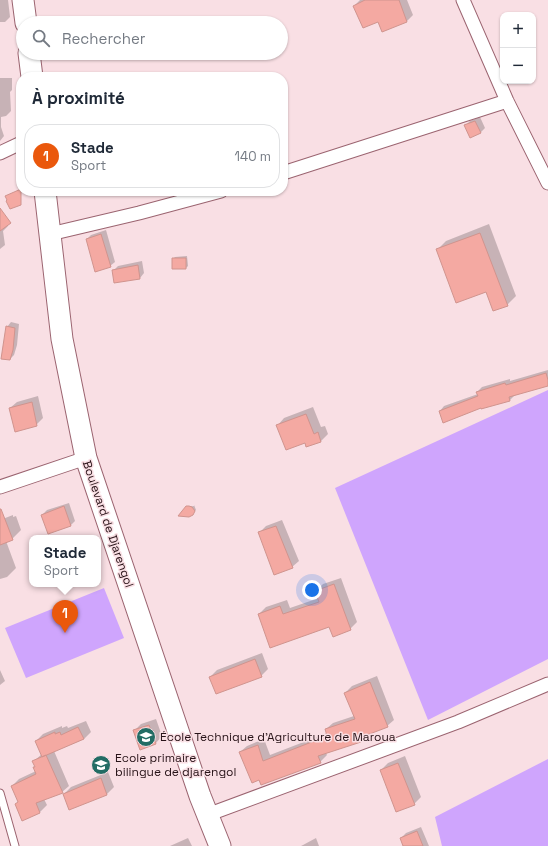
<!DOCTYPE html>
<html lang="fr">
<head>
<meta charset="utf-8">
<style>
  body { margin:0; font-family:"Space Grotesk",sans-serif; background:#f2f2f3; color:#1f2937 }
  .controls { position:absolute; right:12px; top:12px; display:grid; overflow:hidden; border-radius:8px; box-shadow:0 1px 3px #0004 }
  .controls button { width:36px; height:36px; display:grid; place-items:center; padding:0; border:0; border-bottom:1px solid #e0e1e3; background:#fff; color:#1f2937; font:20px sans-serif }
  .you { position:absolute; left:312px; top:590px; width:14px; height:14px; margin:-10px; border:3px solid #fff; border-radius:50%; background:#1a73e8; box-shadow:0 0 0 6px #1a73e833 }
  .badge { display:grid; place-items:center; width:26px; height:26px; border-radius:50%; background:#ea580c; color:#fff; font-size:13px; font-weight:700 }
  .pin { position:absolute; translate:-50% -33px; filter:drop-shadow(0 1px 2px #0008) }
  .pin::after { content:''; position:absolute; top:21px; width:14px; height:12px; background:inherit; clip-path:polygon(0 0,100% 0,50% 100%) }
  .popup { position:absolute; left:29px; top:535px; width:72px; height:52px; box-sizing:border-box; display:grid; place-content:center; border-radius:8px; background:#fff; filter:drop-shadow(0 1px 3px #0005); font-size:13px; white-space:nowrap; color:#747a83 }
  .popup b { font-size:15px; color:#1f2937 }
  .popup::after { content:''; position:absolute; left:50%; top:100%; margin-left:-8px; border:8px solid transparent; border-top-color:#fff }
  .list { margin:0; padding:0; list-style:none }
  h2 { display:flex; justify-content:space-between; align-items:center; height:52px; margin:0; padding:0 16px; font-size:17px }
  h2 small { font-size:13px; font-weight:400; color:#747a83 }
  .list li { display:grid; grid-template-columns:26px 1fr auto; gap:12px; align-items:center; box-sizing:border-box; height:64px; margin:0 8px 8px; padding:0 8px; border:1px solid #e0e1e3; border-radius:16px }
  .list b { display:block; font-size:15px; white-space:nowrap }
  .list p { margin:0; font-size:13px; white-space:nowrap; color:#747a83 }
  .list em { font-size:13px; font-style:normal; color:#747a83 }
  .icon { flex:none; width:22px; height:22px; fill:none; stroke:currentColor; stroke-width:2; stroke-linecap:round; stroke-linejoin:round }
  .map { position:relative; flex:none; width:548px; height:846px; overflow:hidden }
  .search { position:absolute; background:#fff; box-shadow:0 1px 3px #0004; left:16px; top:16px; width:272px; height:44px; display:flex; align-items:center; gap:10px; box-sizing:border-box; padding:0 14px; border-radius:22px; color:#747a83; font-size:15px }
  .panel { position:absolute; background:#fff; box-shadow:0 1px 3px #0004; left:16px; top:72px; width:272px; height:124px; border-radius:16px }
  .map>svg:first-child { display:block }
  .green { fill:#cfa5fd }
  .shadow { fill:#0003 }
  .building { fill:#f4a9a2; stroke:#d0948e }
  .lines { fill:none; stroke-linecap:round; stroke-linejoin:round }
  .lane-casing { stroke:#9b6470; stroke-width:9 }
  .street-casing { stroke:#9b6470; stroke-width:15 }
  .primary-casing { stroke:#9b6470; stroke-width:23 }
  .lane { stroke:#fff; stroke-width:7 }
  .street { stroke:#fff; stroke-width:13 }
  .primary { stroke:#fff; stroke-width:21 }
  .labels { text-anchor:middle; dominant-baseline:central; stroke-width:3; stroke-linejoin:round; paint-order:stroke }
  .street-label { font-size:12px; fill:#281318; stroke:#f9dfe4 }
  .poi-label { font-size:12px; fill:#281318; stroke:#f9dfe4; text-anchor:start }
</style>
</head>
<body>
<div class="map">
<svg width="548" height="846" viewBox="0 0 548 846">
  <rect width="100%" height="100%" fill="#f9dfe4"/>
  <!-- green -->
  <path class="green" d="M 548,390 L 548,659 L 428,720 L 335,488 Z
    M 104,588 L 124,638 L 26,678 L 5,628 Z
    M 548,759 L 548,846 L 442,846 L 435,817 Z"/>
  <!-- shadow -->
  <path class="shadow" d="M 0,0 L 8,0 L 10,17 L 5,22 L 0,22 Z
    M 360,0 L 407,0 L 413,15 L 407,21 L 382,31 L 378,20 L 354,6 Z
    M 0,78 L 12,78 L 12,90 L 10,92 L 11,111 L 6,116 L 1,117 L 1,127 L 4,136 L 0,141 Z
    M 480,117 L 485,128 L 480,133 L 465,126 L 470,121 Z
    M 2,219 L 8,226 L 3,231 L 5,245 L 0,249 L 0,221 Z
    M 489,224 L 516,296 L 507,305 L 486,290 L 437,250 L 446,241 Z
    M 106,230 L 115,262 L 110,266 L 87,239 L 91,235 Z
    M 187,256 L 188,266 L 186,268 L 173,259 L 175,257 Z
    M 142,261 L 144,273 L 140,278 L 113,271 L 118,266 Z
    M 11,322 L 19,324 L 17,345 L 14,355 L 10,359 L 7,327 Z
    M 548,370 L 548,385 L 514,395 L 514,396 L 510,400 L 482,408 L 482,407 L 440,411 L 444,406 L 478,394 L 477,392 L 482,387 L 510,379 L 510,381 Z
    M 38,396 L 43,418 L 36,425 L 10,408 L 17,402 Z
    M 313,407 L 321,427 L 325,426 L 328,434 L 321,441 L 307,446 L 305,442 L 278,425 L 284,418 Z
    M 69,503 L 75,521 L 71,525 L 42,515 L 47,510 Z
    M 194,505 L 196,510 L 191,515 L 186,507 L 194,506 Z
    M 13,515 L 13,517 L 16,516 L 21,530 L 12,539 L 6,541 L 16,568 L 7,577 L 0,579 L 0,520 Z
    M 282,520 L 299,561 L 292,567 L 260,532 L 266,526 Z
    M 341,578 L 357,622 L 350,629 L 259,614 L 266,607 L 287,600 L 290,608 L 319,598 L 316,591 L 323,584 Z
    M 262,653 L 268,669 L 261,676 L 210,677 L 217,670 Z
    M 0,670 L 5,681 L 0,685 Z
    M 377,676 L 394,720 L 387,726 L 366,735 L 360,741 L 326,753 L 327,755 L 320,762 L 260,779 L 240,752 L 247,746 L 264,739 L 270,755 L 327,733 L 326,729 L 333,723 L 354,716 L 345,693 L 352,686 Z
    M 156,719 L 162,736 L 156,743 L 134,731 L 141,724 Z
    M 86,721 L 91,732 L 84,739 L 54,751 L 69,786 L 62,792 L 44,799 L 47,805 L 40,812 L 22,819 L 19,801 L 12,786 L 19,779 L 36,771 L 34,768 L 36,766 L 34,761 L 42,754 L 36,741 L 43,734 L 62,726 L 62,728 L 67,726 L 68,728 Z
    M 405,756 L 421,797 L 414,804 L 381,770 L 388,763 Z
    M 108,772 L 114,787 L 107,794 L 64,794 L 71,787 Z
    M 421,827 L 429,846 L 404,846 L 401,838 L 406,833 Z
    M 188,838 L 192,846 L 170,846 Z
    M 316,838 L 319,846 L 301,846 L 303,845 Z"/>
  <!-- building -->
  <path class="building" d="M 365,0 L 399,0 L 407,22 L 382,32 L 378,22 L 363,28 L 353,6 Z
    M 475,121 L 481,133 L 470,138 L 464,125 Z
    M 21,189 L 21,205 L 10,209 L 6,201 L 7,200 L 5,196 Z
    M 0,208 L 11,223 L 0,231 Z
    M 480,233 L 508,306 L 493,311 L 486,292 L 456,303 L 436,249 Z
    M 101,234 L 111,267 L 95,272 L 86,239 Z
    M 172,258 L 186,258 L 186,269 L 172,269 Z
    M 138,265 L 140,279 L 114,283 L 112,270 Z
    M 6,326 L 15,328 L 13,350 L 10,360 L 1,359 Z
    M 546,373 L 548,380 L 548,386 L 509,397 L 510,401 L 481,409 L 481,408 L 443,423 L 439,411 L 478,396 L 476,392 L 505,383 L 506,385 Z
    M 32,402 L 37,426 L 15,432 L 9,408 Z
    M 306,414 L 314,434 L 318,432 L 321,442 L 306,447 L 305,443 L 286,450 L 276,425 Z
    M 64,506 L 71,526 L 48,534 L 41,515 Z
    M 186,506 L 189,506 L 192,507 L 195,511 L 193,515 L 189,517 L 178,516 Z
    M 0,509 L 1,509 L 13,540 L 0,545 Z
    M 276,526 L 293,568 L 274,575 L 258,532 Z
    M 334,584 L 351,630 L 333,637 L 329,627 L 270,648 L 258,614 L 280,606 L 283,614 L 319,602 L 315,591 Z
    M 255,659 L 262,677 L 216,694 L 209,677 Z
    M 370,682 L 388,727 L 359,738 L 361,742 L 318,756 L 321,763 L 261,785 L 259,780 L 252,783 L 239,752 L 258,745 L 263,761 L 327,736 L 325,729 L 355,719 L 344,693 Z
    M 149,725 L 156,744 L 140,750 L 133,730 Z
    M 78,727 L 84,739 L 42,757 L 35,741 L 55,732 L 55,734 L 60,732 L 61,735 Z
    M 46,755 L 63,793 L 36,803 L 40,813 L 22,821 L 15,804 L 18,802 L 11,786 L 36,774 L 33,767 L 35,767 L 32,761 Z
    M 398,763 L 415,805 L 396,812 L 380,770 Z
    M 101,778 L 107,795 L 69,810 L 63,794 Z
    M 417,831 L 423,846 L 403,846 L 400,838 Z"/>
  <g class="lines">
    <defs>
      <path id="lane" d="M 0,793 L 15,846"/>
      <path id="street" d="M 463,0 L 507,101 L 548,183
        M 0,153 L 21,143
        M 283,173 L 507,101
        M 50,234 L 139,213 L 221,191
        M 0,487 L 86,458
        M 207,815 L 458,722 L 548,684"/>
      <path id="primary" d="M 23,0 L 26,23
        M 29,53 L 32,77
        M 45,191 L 62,339 L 86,458 L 200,796 L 220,846"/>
    </defs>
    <!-- lane casing -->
    <use href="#lane" class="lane-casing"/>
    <!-- street casing -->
    <use href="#street" class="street-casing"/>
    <!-- primary casing -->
    <use href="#primary" class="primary-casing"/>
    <!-- lane -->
    <use href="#lane" class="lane"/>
    <!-- street -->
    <use href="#street" class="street"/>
    <!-- primary -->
    <use href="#primary" class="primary"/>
  </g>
  <!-- icons -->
  <defs>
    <symbol id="school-disc" viewBox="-11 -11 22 22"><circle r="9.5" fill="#226c64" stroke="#f9dfe4"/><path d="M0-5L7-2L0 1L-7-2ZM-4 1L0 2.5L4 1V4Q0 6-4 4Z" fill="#fff"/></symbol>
  </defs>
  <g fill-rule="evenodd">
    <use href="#school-disc" x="135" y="726" width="22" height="22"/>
    <use href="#school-disc" x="90" y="754" width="22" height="22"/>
  </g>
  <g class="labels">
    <!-- street labels -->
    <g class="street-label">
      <text transform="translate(108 524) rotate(71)">Boulevard de Djarengol</text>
    </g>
    <!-- poi labels -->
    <g class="poi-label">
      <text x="160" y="737">École Technique d'Agriculture de Maroua</text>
      <text x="115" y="758">Ecole primaire<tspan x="115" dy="14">bilingue de djarengol</tspan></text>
    </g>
  </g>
</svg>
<div class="controls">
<button>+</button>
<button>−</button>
</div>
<div class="you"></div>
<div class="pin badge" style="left:65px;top:633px">1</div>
<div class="popup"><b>Stade</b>Sport</div>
<div class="search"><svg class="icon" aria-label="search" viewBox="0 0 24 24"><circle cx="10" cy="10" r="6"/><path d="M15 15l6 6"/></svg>Rechercher</div>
<section class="panel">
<h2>À proximité<small></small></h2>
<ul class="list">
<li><span class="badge">1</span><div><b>Stade</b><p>Sport</p></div><em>140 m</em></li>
</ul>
</section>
</div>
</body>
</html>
